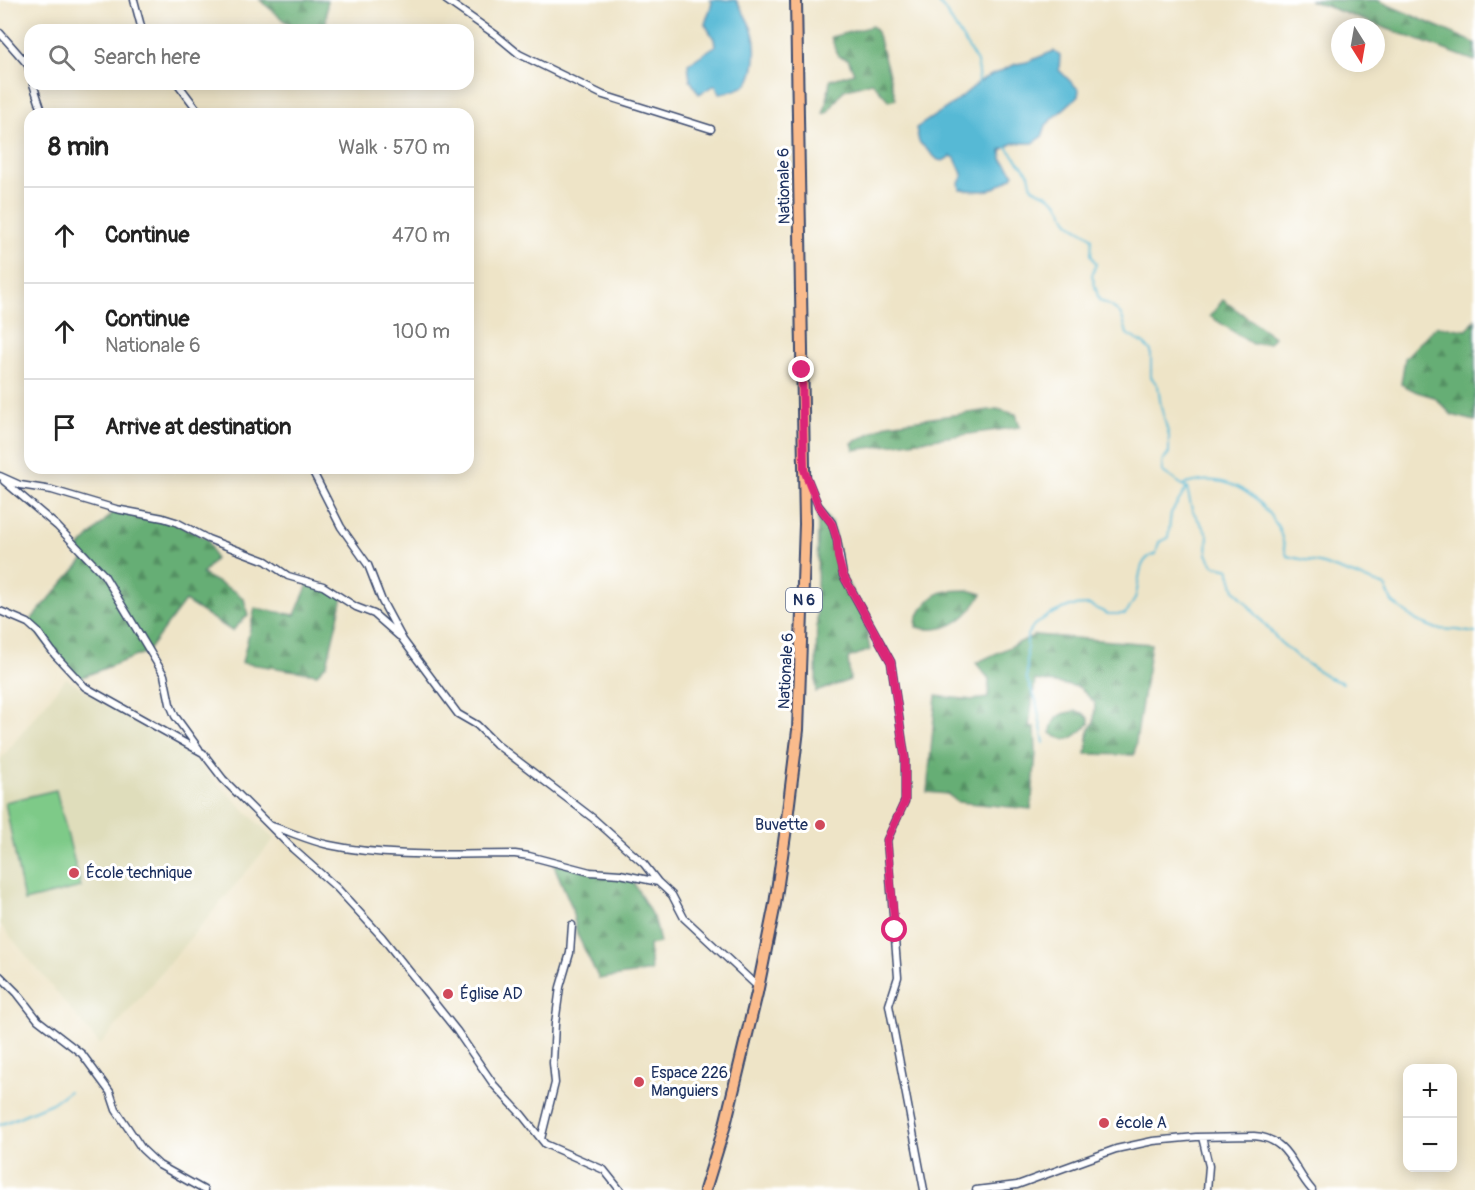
<!DOCTYPE html>
<html lang="en">
<head>
<meta charset="utf-8">
<style>
  body { margin:0; font-family:Pangolin,sans-serif; background:#f2f2f2; color:#222 }
  .controls { position:absolute; right:18px; bottom:18px; display:grid; overflow:hidden; border-radius:12px; box-shadow:0 3px 15px #0003 }
  .controls button { width:54px; height:54px; display:grid; place-items:center; padding:0; border:0; border-bottom:2px solid #e0e0e0; background:#fff; color:#222; font:30px sans-serif }
  .compass { position:absolute; left:1331px; top:18px; width:54px; height:54px; border-radius:50%; background:#fff; box-shadow:0 3px 15px #0003; rotate:169deg }
  .stop { position:absolute; width:18px; height:18px; margin:-14px; border:4px solid #db2777; border-radius:50%; background:#fff }
  .stop.end { background:#db2777; border-color:#fff; box-shadow:0 2px 6px #0008 }
  .list { margin:0; padding:0; list-style:none }
  h2 { display:flex; justify-content:space-between; align-items:center; height:78px; margin:0; padding:0 24px; font-size:26px }
  h2 small { font-size:20px; font-weight:400; color:#767676 }
  .list li { display:grid; grid-template-columns:39px 1fr auto; gap:18px; align-items:center; box-sizing:border-box; height:96px; padding:0 24px; border-top:2px solid #e0e0e0 }
  .list b { display:block; font-size:22px; white-space:nowrap }
  .list p { margin:0; font-size:20px; white-space:nowrap; color:#767676 }
  .list em { font-size:20px; font-style:normal; color:#767676 }
  .icon { flex:none; width:33px; height:33px; fill:none; stroke:currentColor; stroke-width:2; stroke-linecap:round; stroke-linejoin:round }
  .map { position:relative; flex:none; width:1475px; height:1190px; overflow:hidden }
  .search { position:absolute; background:#fff; box-shadow:0 3px 15px #0003; left:24px; top:24px; width:450px; height:66px; display:flex; align-items:center; gap:15px; box-sizing:border-box; padding:0 21px; border-radius:18px; color:#767676; font-size:22px }
  .panel { position:absolute; background:#fff; box-shadow:0 3px 15px #0003; left:24px; top:108px; width:450px; height:366px; border-radius:18px }
  .map>svg:first-child { display:block }
  .built { fill:#dfddbb }
  .forest { fill:url(#forest-firs); stroke:#406e69; stroke-width:1.5 }
  .garden { fill:#7eca88; stroke:#4c7c73; stroke-width:1.5 }
  .water { fill:#57b9d5; stroke:#39749a; stroke-width:1.5 }
  .lines { fill:none; stroke-linecap:round; stroke-linejoin:round }
  .stream { stroke:#57b9d5; stroke-width:2 }
  .street-casing { stroke:#3b4a6e; stroke-width:9 }
  .primary-casing { stroke:#3b4a6e; stroke-width:14 }
  .street { stroke:#fff; stroke-width:6 }
  .primary { stroke:#fabb8c; stroke-width:10 }
  .route { stroke:#db2777; stroke-width:8 }
  .poi-dot { fill:#d1495b; stroke:#fff; stroke-width:2 }
  .labels { text-anchor:middle; dominant-baseline:central; stroke-width:6; stroke-linejoin:round; paint-order:stroke }
  .shield { fill:#fff; stroke:#5f6d8e; stroke-width:1.5 }
  .shield-label { font-size:15px; font-weight:bold; fill:#1b2f5e }
  .street-label { font-size:16px; fill:#1b2f5e; stroke:#fff }
  .poi-label { font-size:16px; fill:#1b2f5e; stroke:#fff; text-anchor:start }
</style>
</head>
<body>
<div class="map">
<svg width="1475" height="1190" viewBox="0 0 1475 1190">
  <defs>
    <pattern id="forest-firs" width="22" height="20" patternUnits="userSpaceOnUse" patternTransform="scale(1.5)"><rect width="22" height="20" fill="#66ae74"/><path d="M5 1l3.5 6h-7zM16 11l3.5 6h-7z" fill="#538e62"/></pattern>
  </defs>
  <rect width="100%" height="100%" fill="#fff"/>
  <filter id="ink" filterUnits="userSpaceOnUse"><feTurbulence type="fractalNoise" baseFrequency=".0167" numOctaves="2"/><feDisplacementMap in="SourceGraphic" scale="12" xChannelSelector="R" yChannelSelector="G"/><feConvolveMatrix kernelMatrix="1 2 1 2 8 2 1 2 1" color-interpolation-filters="sRGB"/></filter>
  <filter id="wash" filterUnits="userSpaceOnUse"><feTurbulence type="fractalNoise" baseFrequency=".008" numOctaves="4" result="noise"/><feDisplacementMap in="SourceGraphic" scale="24" xChannelSelector="R" yChannelSelector="G"/><feGaussianBlur stdDeviation="1.35" result="paint"/><feColorMatrix in="noise" values="0 0 0 0 0 0 0 0 0 0 0 0 0 0 0 0 0 1.4 0 .05"/><feComposite in="paint" operator="in"/></filter>
  <g filter="url(#wash)">
    <rect width="100%" height="100%" fill="#eee4c7"/>
    <!-- built -->
    <path class="built" d="M 66,678 L 186,752 L 274,839 L 100,1045 L 0,924 L 0,760 Z"/>
    <!-- forest -->
    <path class="forest" d="M 260,0 L 327,0 L 326,30 L 295,30 Z
      M 1309,0 L 1377,0 L 1475,43 L 1475,61 Z
      M 872,26 L 877,32 L 896,99 L 889,101 L 872,82 L 844,90 L 827,113 L 823,114 L 827,101 L 830,80 L 854,73 L 848,59 L 838,56 L 831,37 Z
      M 1223,300 L 1274,337 L 1269,343 L 1252,344 L 1210,316 Z
      M 1475,319 L 1475,421 L 1452,415 L 1434,397 L 1417,392 L 1401,384 L 1405,358 L 1436,326 L 1467,330 Z
      M 997,409 L 1016,414 L 1020,427 L 854,450 L 852,443 L 888,424 Z
      M 818,505 L 832,524 L 843,575 L 863,611 L 870,650 L 848,658 L 850,680 L 816,692 Z
      M 116,509 L 164,518 L 208,539 L 215,559 L 202,574 L 236,592 L 244,599 L 248,615 L 232,631 L 185,601 L 147,652 L 77,679 L 28,623 L 86,557 L 78,549 Z
      M 309,582 L 343,597 L 327,664 L 317,674 L 242,663 L 255,608 L 295,615 Z
      M 968,590 L 982,594 C 967,620 946,635 916,627 C 916,619 917,616 922,609 C 937,589 944,591 968,590 Z
      M 1035,635 L 1151,644 L 1134,755 L 1086,754 L 1089,729 L 1094,723 L 1095,703 L 1079,687 L 1035,680 L 1029,727 L 1035,728 L 1036,753 L 1031,809 L 958,802 L 947,794 L 927,792 L 936,696 L 973,700 L 988,698 L 989,679 L 976,663 Z
      M 1076,711 L 1083,713 L 1089,719 L 1089,724 C 1076,736 1067,746 1051,733 C 1051,717 1062,713 1076,711 Z
      M 553,863 L 590,872 L 630,876 L 655,921 L 660,943 L 649,945 L 651,971 L 599,979 L 577,934 L 571,905 Z"/>
    <!-- garden -->
    <path class="garden" d="M 56,790 L 81,887 L 24,901 L 5,802 Z"/>
    <!-- water -->
    <path class="water" d="M 710,0 L 736,0 C 751,25 759,36 754,67 C 753,72 751,80 747,84 C 740,90 728,92 720,93 L 715,85 L 699,94 L 690,80 L 688,64 L 715,46 L 714,39 L 705,24 L 712,3 Z
      M 1054,51 L 1060,55 L 1059,70 L 1079,90 L 1078,96 L 1046,125 L 1042,137 L 1033,143 L 1014,143 L 1001,150 L 1002,159 L 1014,174 L 1012,177 C 989,192 989,193 960,189 L 959,183 L 963,176 L 955,158 L 951,156 L 943,161 L 938,160 L 919,142 L 916,128 L 954,103 L 983,79 L 1016,64 L 1027,62 Z"/>
    <g class="lines">
      <!-- stream -->
      <path class="stream" d="M 936,0 L 944,9 L 977,62 L 979,85
        M 1006,146 L 1029,174 L 1032,188 C 1042,193 1054,196 1060,206 C 1064,211 1064,217 1069,222 C 1076,229 1085,231 1092,238 L 1091,255 L 1096,264 L 1092,275 L 1099,300 C 1121,312 1121,309 1127,334 L 1144,344 L 1151,351 L 1151,377 L 1158,386 L 1161,407 L 1169,436 L 1169,453 L 1162,462 L 1163,472 L 1187,488 L 1192,510 L 1208,535 L 1207,554 L 1213,565 L 1229,569 L 1235,590 L 1280,642 L 1300,659 L 1329,678 L 1343,683
        M 1183,485 C 1224,471 1255,491 1277,525 C 1282,534 1284,547 1287,556 L 1323,564 L 1385,586 L 1392,602 L 1417,621 L 1437,629 L 1457,630 L 1475,633
        M 1044,743 L 1036,700 L 1027,680 L 1027,635 L 1034,625 L 1049,615 L 1070,606 L 1089,605 L 1108,614 L 1125,614 C 1129,609 1133,603 1135,598 C 1141,582 1136,558 1156,554 L 1159,542 L 1168,538 L 1171,513 L 1187,488
        M 0,1125 L 52,1103 L 69,1091"/>
    </g>
  </g>
  <g filter="url(#ink)">
    <g class="lines">
      <defs>
        <path id="street" d="M 134,0 L 142,30
          M 446,0 L 496,35 L 519,54 L 603,95 L 711,129
          M 0,33 L 28,65 L 30,73
          M 33,84 L 43,114
          M 178,84 L 196,108 L 198,114
          M 311,468 L 341,527 L 368,565 L 382,601 L 403,640 L 458,714 L 477,725 L 496,744 L 594,819 L 644,864 L 658,882
          M 0,476 L 20,485 L 52,490 L 116,509 L 163,518 L 176,522 L 208,539 L 266,561 L 288,576 L 323,586 L 356,607 L 374,614 L 399,636
          M 807,478 L 818,505 L 832,523 L 837,540 L 843,575 L 891,662 L 905,758 L 905,801 L 887,840 L 898,977 L 889,1005 L 924,1190
          M 4,481 L 57,526 L 104,575 L 164,675 L 170,704 L 175,716 L 199,749
          M 0,611 L 28,623 L 38,632 L 55,655 L 85,687 L 203,753 L 223,779 L 293,849 L 337,888 L 382,937 L 457,1031 L 494,1085 L 522,1115 L 545,1144 L 604,1170 L 620,1190
          M 272,826 C 291,832 310,841 329,845 C 390,858 453,854 515,854 L 529,856 L 590,872 L 620,874 L 658,882 L 672,895 L 684,918 L 758,987
          M 0,976 L 17,993 L 38,1020 L 82,1054 L 110,1092 L 116,1110 L 142,1149 L 159,1165 L 204,1190
          M 1202,1137 L 1209,1166 L 1207,1190
          M 541,1139 L 555,1083 L 553,1063 L 555,1024 L 560,987 L 570,953 L 572,925
          M 976,1190 L 1017,1185 L 1116,1149 L 1153,1141 L 1196,1137 L 1254,1136 C 1289,1138 1292,1168 1312,1190"/>
        <path id="primary" d="M 705,1190 L 725,1125 L 757,993 L 775,904 L 785,835 L 798,730 L 805,524 L 796,0"/>
      </defs>
      <!-- street casing -->
      <use href="#street" class="street-casing"/>
      <!-- primary casing -->
      <use href="#primary" class="primary-casing"/>
      <!-- street -->
      <use href="#street" class="street"/>
      <!-- primary -->
      <use href="#primary" class="primary"/>
    </g>
  </g>
  <g class="lines" filter="url(#ink)">
    <!-- route -->
    <path class="route" d="M 802,370 L 804,470 L 818,505 L 832,524 L 837,540 L 838,557 L 843,575 L 891,662 L 905,758 L 905,801 L 887,840 L 895,930"/>
  </g>
  <!-- markers -->
  <g class="poi-dot">
    <circle cx="820" cy="825" r="6"/>
    <circle cx="74" cy="873" r="6"/>
    <circle cx="448" cy="994" r="6"/>
    <circle cx="639" cy="1082" r="6"/>
    <circle cx="1104" cy="1123" r="6"/>
  </g>
  <g class="labels">
    <!-- shield labels -->
    <rect class="shield" x="786" y="588" width="36" height="24" rx="4.5"/>
    <g class="shield-label">
      <text x="804" y="600">N 6</text>
    </g>
    <!-- street labels -->
    <g class="street-label">
      <text transform="translate(784 186) rotate(-91)">Nationale 6</text>
      <text transform="translate(786 671) rotate(-87)">Nationale 6</text>
    </g>
    <!-- poi labels -->
    <g class="poi-label">
      <text x="808" y="825" text-anchor="end">Buvette</text>
      <text x="86" y="873">École technique</text>
      <text x="460" y="994">Église AD</text>
      <text x="651" y="1073">Espace 226<tspan x="651" dy="18">Manguiers</tspan></text>
      <text x="1116" y="1123">école A</text>
    </g>
  </g>
</svg>
<div class="controls">
<button>+</button>
<button>−</button>
</div>
<svg class="compass" viewBox="-18 -18 36 36"><path d="M0-13l5 13h-10z" fill="#e53935"/><path d="M0 13l5-13h-10z" fill="#767676"/></svg>
<div class="stop" style="left:895px;top:930px"></div>
<div class="stop end" style="left:802px;top:370px"></div>
<div class="search"><svg class="icon" aria-label="search" viewBox="0 0 24 24"><circle cx="10" cy="10" r="6"/><path d="M15 15l6 6"/></svg>Search here</div>
<section class="panel">
<h2>8 min<small>Walk · 570 m</small></h2>
<ul class="list">
<li><svg class="icon" aria-label="ahead" viewBox="0 0 24 24"><path d="M12 20V5M6 11l6-6 6 6"/></svg><div><b>Continue</b></div><em>470 m</em></li>
<li><svg class="icon" aria-label="ahead" viewBox="0 0 24 24"><path d="M12 20V5M6 11l6-6 6 6"/></svg><div><b>Continue</b><p>Nationale 6</p></div><em>100 m</em></li>
<li><svg class="icon" aria-label="arrive" viewBox="0 0 24 24"><path d="M6 21V4h12l-3 4 3 4H6"/></svg><div><b>Arrive at destination</b></div></li>
</ul>
</section>
</div>
</body>
</html>
